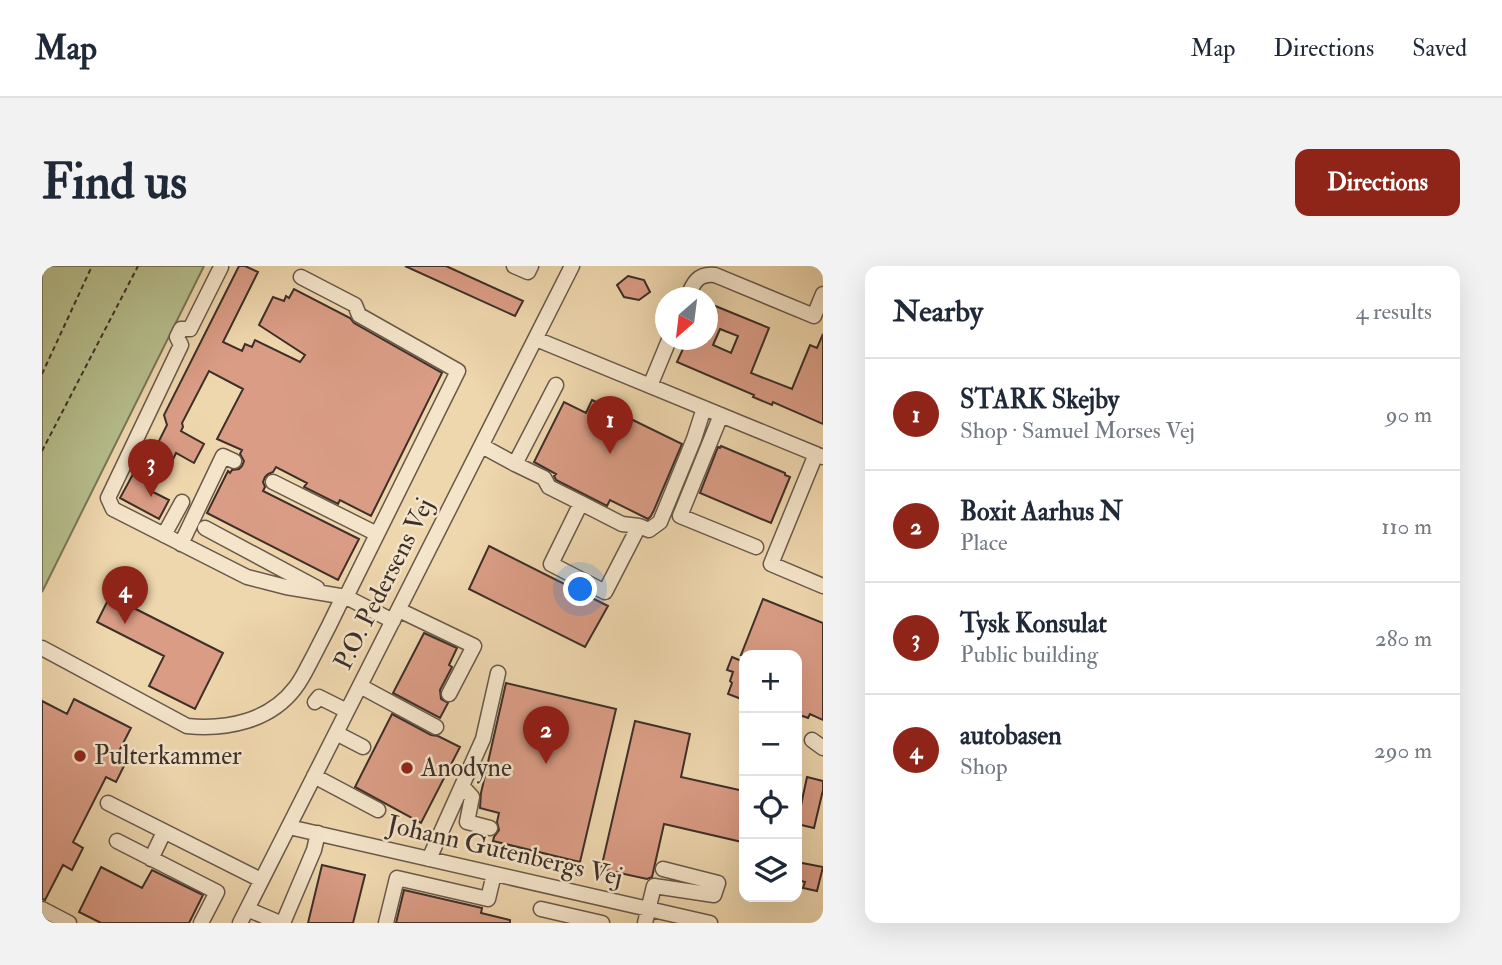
<!DOCTYPE html>
<html lang="en">
<head>
<meta charset="utf-8">
<style>
  body { margin:0; font-family:"IM FELL Double Pica",serif; background:#f2f2f3; color:#1f2937 }
  .controls { position:absolute; right:21px; bottom:21px; display:grid; overflow:hidden; border-radius:14px; box-shadow:0 7px 28px #0002 }
  .controls button { width:63px; height:63px; display:grid; place-items:center; padding:0; border:0; border-bottom:2px solid #e0e1e3; background:#fff; color:#1f2937; font:35px sans-serif }
  .compass { position:absolute; left:613px; top:21px; width:63px; height:63px; border-radius:50%; background:#fff; box-shadow:0 7px 28px #0002; rotate:208deg }
  .you { position:absolute; left:539px; top:324px; width:24px; height:24px; margin:-18px; border:5px solid #fff; border-radius:50%; background:#1a73e8; box-shadow:0 0 0 10px #1a73e833 }
  .badge { display:grid; place-items:center; width:46px; height:46px; border-radius:50%; background:#8f2418; color:#fff; font-size:23px; font-weight:700 }
  .pin { position:absolute; translate:-50% -58px; filter:drop-shadow(0 2px 4px #0008) }
  .pin::after { content:''; position:absolute; top:37px; width:24px; height:21px; background:inherit; clip-path:polygon(0 0,100% 0,50% 100%) }
  .list { margin:0; padding:0; list-style:none }
  h2 { display:flex; justify-content:space-between; align-items:center; height:91px; margin:0; padding:0 28px; font-size:30px }
  h2 small { font-size:23px; font-weight:400; color:#747a83 }
  .list li { display:grid; grid-template-columns:46px 1fr auto; gap:21px; align-items:center; box-sizing:border-box; height:112px; padding:0 28px; border-top:2px solid #e0e1e3 }
  .list b { display:block; font-size:26px; white-space:nowrap }
  .list p { margin:0; font-size:23px; white-space:nowrap; color:#747a83 }
  .list em { font-size:23px; font-style:normal; color:#747a83 }
  .icon { flex:none; width:38px; height:38px; fill:none; stroke:currentColor; stroke-width:2; stroke-linecap:round; stroke-linejoin:round }
  .map { position:relative; flex:none; width:781px; height:657px; overflow:hidden; border-radius:14px }
  header { display:flex; align-items:center; gap:42px; box-sizing:border-box; height:98px; padding:0 35px; background:#fff; border-bottom:2px solid #e0e1e3 }
  header strong { font-size:33px }
  nav { display:flex; gap:38px; margin-inline-start:auto; font-size:24px }
  .intro { display:flex; align-items:center; justify-content:space-between; box-sizing:border-box; height:168px; padding:0 42px }
  h1 { margin:0; font-size:49px }
  .button { padding:18px 32px; border-radius:14px; background:#8f2418; color:#fff; font-size:24px; font-weight:700 }
  main { display:flex; gap:42px; padding:0 42px }
  aside { flex:1; background:#fff; border-radius:14px; box-shadow:0 7px 28px #0002 }
  .map>svg:first-child { display:block }
  .green { fill:#b6be8c; stroke:#7a765a; stroke-width:2 }
  .building { fill:#da9c85; stroke:#3d2f29; stroke-width:2; fill-rule:evenodd }
  .lines { fill:none; stroke-linecap:round; stroke-linejoin:round }
  .minor-casing { stroke:#69594a; stroke-width:17 }
  .path { stroke:#3d2f29; stroke-width:2; stroke-dasharray:5 3.5; stroke-linecap:butt }
  .minor { stroke:#f4e4ca; stroke-width:14 }
  .poi-dot { fill:#8f2418; stroke:#f4e4ca; stroke-width:2.5 }
  .labels { text-anchor:middle; dominant-baseline:central; stroke-width:5; stroke-linejoin:round; paint-order:stroke }
  .street-label { font-size:26px; fill:#3d2f29; stroke:#f4e4ca }
  .poi-label { font-size:26px; fill:#3d2f29; stroke:#f4e4ca; text-anchor:start }
</style>
</head>
<body>
<header>
<strong>Map</strong>
<nav><a>Map</a><a>Directions</a><a>Saved</a></nav>
</header>
<div class="intro"><h1>Find us</h1><a class="button">Directions</a></div>
<main>
<div class="map">
<svg width="781" height="657" viewBox="0 0 781 657">
  <rect width="100%" height="100%" fill="#eed6ad"/>
  <filter id="stains"><feTurbulence type="fractalNoise" baseFrequency=".00286" numOctaves="4"/><feColorMatrix values="0 0 0 0 .2 0 0 0 0 .09 0 0 0 0 .02 0 0 0 .5 -.17"/></filter>
  <radialGradient id="worn" r=".72"><stop offset=".6" stop-color="#630" stop-opacity="0"/><stop offset="1" stop-color="#630" stop-opacity=".3"/></radialGradient>
  <!-- green -->
  <path class="green" d="M 0,0 L 162,0 L 0,326 Z"/>
  <!-- building -->
  <path class="building" d="M 197,0 L 203,0 L 216,6 L 181,76 L 200,85 L 203,78 L 210,81 L 213,74 L 258,96 L 263,89 L 217,59 L 231,31 L 242,35 L 244,30 L 247,32 L 252,23 L 308,52 L 312,57 L 400,107 L 329,250 L 298,234 L 296,238 L 262,221 L 265,217 L 234,201 L 231,206 L 226,208 L 223,211 L 221,216 L 223,221 L 221,225 L 317,273 L 296,314 L 165,247 L 186,205 L 188,207 L 190,204 L 197,203 L 200,200 L 202,195 L 198,188 L 200,184 L 175,173 L 201,123 L 167,105 L 140,157 L 141,161 L 139,165 L 162,178 L 152,197 L 134,187 L 126,204 L 124,203 L 116,208 L 107,224 L 127,234 L 117,253 L 78,232 L 97,197 L 101,199 L 104,194 L 108,193 L 125,159 L 122,149 Z
    M 363,0 L 404,0 L 481,35 L 473,50 Z
    M 586,10 L 602,14 L 608,26 L 597,34 L 582,31 L 575,19 Z
    M 666,37 L 727,62 L 709,107 L 750,123 L 768,79 L 775,82 L 781,68 L 781,158 L 731,136 L 730,139 L 711,131 L 712,129 L 635,96 L 645,74 L 666,74 ZM 678,63 L 696,70 L 689,87 L 671,79 Z
    M 550,134 L 640,178 L 612,244 L 609,250 L 606,253 L 568,234 L 565,240 L 514,214 L 512,210 L 514,208 L 492,196 L 522,136 L 544,147 Z
    M 679,180 L 743,207 L 743,209 L 748,211 L 729,257 L 658,227 L 676,181 L 678,182 Z
    M 447,280 L 566,340 L 543,381 L 427,323 Z
    M 68,330 L 181,387 L 153,443 L 107,420 L 122,390 L 55,356 Z
    M 721,333 L 781,357 L 781,454 L 768,448 L 766,452 L 755,448 L 755,389 L 699,389 Z
    M 382,367 L 415,382 L 407,399 L 410,401 L 398,424 L 399,433 L 406,437 L 398,452 L 351,427 Z
    M 690,391 L 702,396 L 702,434 L 686,428 L 690,417 L 688,415 L 691,406 L 685,404 Z
    M 464,417 L 574,443 L 538,596 L 451,575 L 452,571 L 457,564 L 455,556 L 457,547 L 438,542 L 439,527 Z
    M 32,433 L 89,462 L 75,489 L 85,494 L 74,516 L 64,511 L 31,576 L 41,582 L 30,604 L 21,599 L 3,634 L 0,633 L 0,435 L 25,448 Z
    M 350,448 L 389,469 L 396,470 L 418,481 L 379,557 L 313,521 Z
    M 593,455 L 648,468 L 639,511 L 702,525 L 702,567 L 700,576 L 622,558 L 610,611 L 605,613 L 559,603 Z
    M 765,511 L 781,515 L 781,524 L 772,562 L 755,558 Z
    M 755,596 L 781,601 L 775,625 L 761,622 L 763,616 L 755,614 Z
    M 280,599 L 323,609 L 311,657 L 266,657 Z
    M 59,601 L 100,622 L 110,604 L 161,629 L 147,657 L 59,657 L 37,646 Z
    M 362,624 L 440,642 L 439,647 L 468,654 L 468,657 L 354,657 Z"/>
  <g class="lines">
    <defs>
      <path id="minor" d="M 472,0 L 486,6 L 489,0
        M 179,1 L 148,63 L 139,63 L 135,71 L 139,79 L 66,232 L 71,243 L 205,311 L 244,321 L 304,331 L 351,355
        M 259,11 L 313,39 L 317,49 L 416,105 L 304,331
        M 645,32 C 651,17 656,7 673,9 L 772,50 L 781,28
        M 494,73 L 781,191
        M 514,119 L 473,198 L 502,212 L 507,221 L 539,237 L 509,298 L 563,326 L 597,260 L 607,264 L 618,256 L 652,173 L 662,142
        M 608,120 L 627,74
        M 679,149 L 638,250 L 714,281
        M 440,180 L 473,198
        M 774,188 L 729,298 L 781,320
        M 231,216 L 335,268
        M 539,237 L 580,258 L 597,260
        M 163,262 L 275,322
        M 122,269 L 140,236
        M 139,278 L 181,190 L 192,195
        M 357,344 L 432,380 L 407,428
        M 0,382 L 145,460 C 185,464 228,455 253,422 C 261,412 266,400 272,389 C 282,370 292,350 301,331
        M 318,420 L 394,461
        M 273,436 L 277,431 L 305,445
        M 294,467 L 321,481
        M 770,474 L 781,482
        M 272,510 L 336,544
        M 420,520 L 430,531 L 425,556 L 448,562
        M 66,537 L 219,614
        M 247,561 L 668,657
        M 75,575 L 175,626 L 159,657
        M 109,593 L 122,566
        M 387,593 L 441,473 L 456,407
        M 0,643 L 27,657
        M 205,643 L 238,657
        M 499,643 L 560,657
        M 198,657 L 530,0
        M 241,657 L 272,584 L 276,567
        M 344,657 L 355,612 L 446,633 L 452,608
        M 603,657 L 612,620 L 672,629 L 676,617 L 621,603"/>
    </defs>
    <!-- minor casing -->
    <use href="#minor" class="minor-casing"/>
    <!-- path -->
    <path class="path" d="M 0,3 L 2,0
      M 0,108 L 50,0
      M 0,185 L 96,0"/>
    <!-- minor -->
    <use href="#minor" class="minor"/>
  </g>
  <!-- markers -->
  <g class="poi-dot">
    <circle cx="38" cy="490" r="7"/>
    <circle cx="365" cy="502" r="7"/>
  </g>
  <g class="labels">
    <!-- street labels -->
    <g class="street-label">
      <text transform="translate(342 318) rotate(-63)">P.O. Pedersens Vej</text>
      <text transform="translate(463 585) rotate(13)">Johann Gutenbergs Vej</text>
    </g>
    <!-- poi labels -->
    <g class="poi-label">
      <text x="52" y="490">Pulterkammer</text>
      <text x="379" y="502">Anodyne</text>
    </g>
  </g>
  <rect width="100%" height="100%" filter="url(#stains)"/>
  <rect width="100%" height="100%" fill="url(#worn)"/>
</svg>
<div class="controls">
<button>+</button>
<button>−</button>
<button><svg class="icon" aria-label="locate" viewBox="0 0 24 24"><circle cx="12" cy="12" r="6"/><path d="M12 2v4M12 18v4M2 12h4M18 12h4"/></svg></button>
<button><svg class="icon" aria-label="layers" viewBox="0 0 24 24"><path d="M12 4l9 5-9 5-9-5zM3 14l9 5 9-5"/></svg></button>
</div>
<svg class="compass" viewBox="-18 -18 36 36"><path d="M0-13l5 13h-10z" fill="#e53935"/><path d="M0 13l5-13h-10z" fill="#747a83"/></svg>
<div class="you"></div>
<div class="pin badge" style="left:568px;top:188px">1</div>
<div class="pin badge" style="left:504px;top:498px">2</div>
<div class="pin badge" style="left:109px;top:231px">3</div>
<div class="pin badge" style="left:83px;top:358px">4</div>
</div>
<aside>
<h2>Nearby<small>4 results</small></h2>
<ul class="list">
<li><span class="badge">1</span><div><b>STARK Skejby</b><p>Shop · Samuel Morses Vej</p></div><em>90 m</em></li>
<li><span class="badge">2</span><div><b>Boxit Aarhus N</b><p>Place</p></div><em>110 m</em></li>
<li><span class="badge">3</span><div><b>Tysk Konsulat</b><p>Public building</p></div><em>280 m</em></li>
<li><span class="badge">4</span><div><b>autobasen</b><p>Shop</p></div><em>290 m</em></li>
</ul>
</aside>
</main>
</body>
</html>
